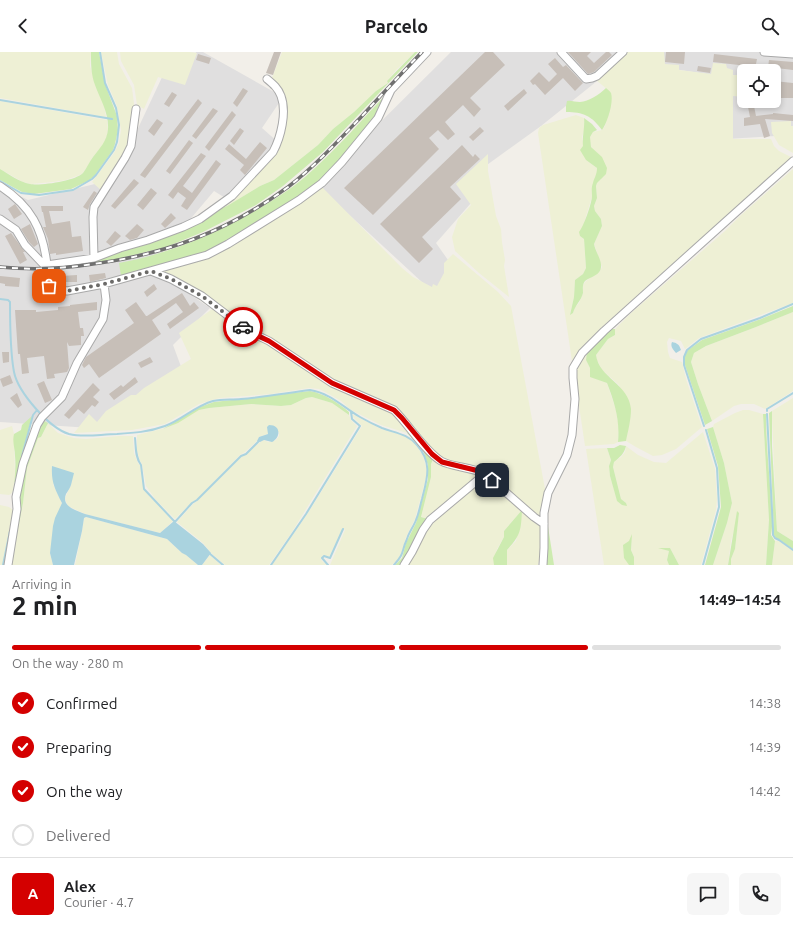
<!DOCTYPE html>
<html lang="en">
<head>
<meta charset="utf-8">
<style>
	:root { --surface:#fff; --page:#f6f6f6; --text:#202124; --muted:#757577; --line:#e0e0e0; --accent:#d40000 }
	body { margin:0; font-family:Ubuntu,sans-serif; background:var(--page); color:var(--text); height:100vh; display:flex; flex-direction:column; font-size:15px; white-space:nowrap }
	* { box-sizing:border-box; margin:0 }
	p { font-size:13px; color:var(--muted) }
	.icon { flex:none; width:22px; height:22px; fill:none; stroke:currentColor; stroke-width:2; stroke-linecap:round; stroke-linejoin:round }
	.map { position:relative; height:513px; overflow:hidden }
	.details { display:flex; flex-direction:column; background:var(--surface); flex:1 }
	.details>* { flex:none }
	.fabs { position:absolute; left:737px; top:12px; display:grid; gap:8px }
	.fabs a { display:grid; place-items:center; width:44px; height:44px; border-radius:6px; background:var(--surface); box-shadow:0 2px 6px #0003; font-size:20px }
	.pin { position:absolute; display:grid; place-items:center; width:34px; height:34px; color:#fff; margin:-17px; border-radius:8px; box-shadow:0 2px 6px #0006 }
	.courier { position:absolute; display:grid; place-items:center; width:40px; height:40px; margin:-20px; border:3px solid #d40000; border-radius:50%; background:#fff; color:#222; box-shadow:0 1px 5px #0007 }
	.headline em { font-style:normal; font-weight:700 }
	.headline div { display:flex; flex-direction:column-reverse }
	.headline { display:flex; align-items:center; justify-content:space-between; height:68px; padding:0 12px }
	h1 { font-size:26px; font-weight:700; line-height:30px }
	.bar { display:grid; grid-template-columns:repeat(4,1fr); gap:6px 4px; align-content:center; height:48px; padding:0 12px }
	.bar i { height:5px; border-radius:3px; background:var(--line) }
	.bar .selected { background:var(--accent) }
	.bar p { grid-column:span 4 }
	.line { display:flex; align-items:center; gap:10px; padding:0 12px; border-top:1px solid var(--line) }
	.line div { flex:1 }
	.round { display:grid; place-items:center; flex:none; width:42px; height:42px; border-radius:6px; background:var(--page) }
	ol { padding:0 12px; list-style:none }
	li { display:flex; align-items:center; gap:12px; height:44px }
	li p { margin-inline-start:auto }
	li .icon { padding:4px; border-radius:50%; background:var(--accent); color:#fff; stroke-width:4 }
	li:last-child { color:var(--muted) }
	li i { width:22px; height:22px; border:2px solid var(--line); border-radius:50% }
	header { display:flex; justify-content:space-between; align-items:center; height:52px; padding:0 12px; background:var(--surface); font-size:18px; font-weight:700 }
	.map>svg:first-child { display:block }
	.residential { fill:#e0dfdf; fill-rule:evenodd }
	.farmland { fill:#eef0d5 }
	.grass { fill:#cdebb0 }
	.water { fill:#aad3df }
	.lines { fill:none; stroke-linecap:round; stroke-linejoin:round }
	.stream { stroke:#aad3df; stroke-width:2 }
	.building { fill:#c7bfb8 }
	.minor-casing { stroke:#a9a9a9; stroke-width:9 }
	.minor { stroke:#fff; stroke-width:7 }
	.rail-casing { stroke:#707070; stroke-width:3.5 }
	.rail { stroke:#fff; stroke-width:2; stroke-dasharray:6; stroke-linecap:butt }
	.done { stroke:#6b6a68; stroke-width:4; stroke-dasharray:0 7.2 }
	.route { stroke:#d40000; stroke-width:5 }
</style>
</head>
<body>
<header><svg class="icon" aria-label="back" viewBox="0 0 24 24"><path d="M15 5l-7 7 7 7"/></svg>Parcelo<svg class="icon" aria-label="search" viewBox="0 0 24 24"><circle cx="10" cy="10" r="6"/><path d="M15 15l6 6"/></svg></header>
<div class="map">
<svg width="793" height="513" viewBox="0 0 793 513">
	<rect width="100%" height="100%" fill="#f2efe9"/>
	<!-- residential -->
	<path class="residential" d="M196 0H203L283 45 262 76 279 91 227 147 214 139 150 215 210 256 173 293 183 320 91 376 0 370V134L28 148 95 132 125 104 164 21 183 27Z
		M451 0H782L793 2V83L726 87 732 26 622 9 541 74 462 131 471 151 436 191 453 215 437 244 317 133ZM744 19H774V49H744Z"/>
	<!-- farmland -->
	<path class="farmland" d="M0 0H91L90 14 104 53 106 65 0 46Z
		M101 0H117L119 12 132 36 135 60 129 94 102 139 92 130 114 101 119 91 121 78 117 54 108 33Z
		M120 0H190L197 1 185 33 158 25 144 57 137 53 134 33 121 9Z
		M282 0H415L396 18 387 29 388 31 376 39 354 60 333 77 318 93 274 128 260 134 227 154 216 158 273 102 284 67 278 34 272 26Z
		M628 0H664L665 12 679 13V18L711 22 713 11 726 12 727 16 733 18V23H741V14L748 15V19H744V45L733 44V87H771L774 94 779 99 793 106 602 275 582 295 572 309 538 81 539 76 543 73 576 63 584 66V79L582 85 586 108 597 116V124L592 135V145L580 184 584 187 586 216 583 222 575 228 574 245 570 262 573 261 575 255 579 251 583 241V233L586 229 600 219 602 215 594 192 602 174 601 167 595 159 594 154 597 146 596 134 597 131 601 127 597 101 591 95 590 90V85L593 80 602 78 605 74 610 55 608 38 596 28Z
		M0 49 107 68 108 77 107 84 104 92 92 106 88 114 82 122 66 128 53 130 30 132 23 130 0 117Z
		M791 69V74H793V101L779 93 772 81 771 70Z
		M488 102V119L496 164 501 177 502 190 505 208 504 214 509 245 479 221 455 199 452 185 458 167 471 153 456 132Z
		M793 117V251L699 286 685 297 681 289 669 286 667 290 668 300 670 306 682 310 686 327 702 375 676 397 662 403 653 404 636 395 626 389 630 367 619 333 602 318 597 308 596 303 608 287 615 283V277L630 262 725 179 741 163Z
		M320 133 402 216 413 225 432 235 433 232 437 234 444 221V211L453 202 498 240 511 254 545 437 542 462 540 464 535 463 500 431 441 407 432 399 396 357 338 331 248 277 159 219Z
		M215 255 287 304 394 360 412 380 407 381 381 373 351 358 341 349 327 341 319 337 309 336 271 342 220 346 212 348 199 352 165 372 132 378 74 381 89 362 97 370 106 359 131 343H136L144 336 191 307 179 281Z
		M793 260V339L765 357 754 352H741L734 354 712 369 698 332 691 310 694 301 706 294 756 275Z
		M587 300 586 308 590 316V324L607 331 616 358 619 375 618 390 614 392 585 394 578 347 576 314 581 306Z
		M312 345 332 351 349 363 351 368 357 374 292 480 269 513H225L211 501 203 491 177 470 193 452 197 449 240 406 263 388 269 390 276 388 279 384V380L268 379V382L259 385 257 389 245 400 240 403 197 447 192 450 175 467 156 448 146 434 142 412 140 409 137 399V383L169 375 199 358 209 356 251 352 281 354 291 353 306 346Z
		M793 346V489L777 479 772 366V359Z
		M743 358H749L763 362 769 468 766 513H731V507L735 497 739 461 731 489 728 513H713L727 471 732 451 724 411 713 375 714 372 735 361Z
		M352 362 381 377 402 383 412 388 423 403 427 419 426 426 415 467 406 485 401 504 392 513H330L345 478 343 476 329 505 323 503 321 507 322 509 327 513H272L308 461 362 374 353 365Z
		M48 371 58 381 74 386 86 387 119 384H133L134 401 138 411 140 413 144 438 173 469 160 481 85 462 74 457 68 454 66 450 65 446 71 433 72 426 53 432 62 451 50 501 53 513H11L23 451 27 416 38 386 41 385Z
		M12 374 14 382 15 424 13 439 11 442 9 443 0 442V378Z
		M703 380 715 417 717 447 716 458 701 513H679L670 496H660L669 499 667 508 669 513H634V505L631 498 632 483 629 513H604L586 397 607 396 611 408 609 414 610 424 617 448 626 451 621 447 613 415 614 410 621 405 625 400 626 394 638 403 654 410 666 411Z
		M433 407 480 422 428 467 421 465 431 425V412Z
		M485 425 541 473V500L538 513H507V498L516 489 522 458 504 479V485L497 497 494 513H408L411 509 428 477 436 468Z
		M0 453 9 455 13 458 3 513H0Z
		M86 465 167 487 182 501 185 502 198 513H75L82 479 84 466Z
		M775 489H779L793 499V513H772Z
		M210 503 221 513H202Z"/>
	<!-- grass -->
	<path class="grass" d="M91 0H99L105 32 117 64 118 78 115 92 113 98 95 123 90 128 71 137 34 142 22 140 0 128V117C9 122 19 130 30 132 41 134 75 129 83 121 87 116 89 110 93 105 100 96 107 89 108 77 109 61 100 47 95 33 91 22 91 12 91 0Z
		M415 0H418L323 100 283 134 256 153 203 180 166 195 113 208 55 215 100 206 227 154 260 134 274 128 318 93 333 77 354 60 376 39 388 31 387 29Z
		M606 36C608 38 610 39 611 41 614 50 607 71 602 78 592 64 583 60 566 60V54L567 49C571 48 575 50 580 50 589 49 599 43 606 36Z
		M388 40 377 65 320 130 297 147 207 202 121 224 119 211C172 201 214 183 260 156 276 146 291 137 305 125 335 99 361 69 388 40Z
		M584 66 592 72 597 78 593 80 590 85 591 95 602 105 607 116 606 122 597 131 596 134 597 146 594 154 595 159 601 167 602 174 594 192C595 199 602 208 601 215 601 223 590 225 585 229 582 233 583 237 583 241 581 249 575 253 573 261L570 263 574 245 575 228 583 222 586 216 584 187 580 184 579 180C583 176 592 151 592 144 592 140 591 136 593 131 594 126 597 123 597 116L586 108 580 98 583 94C582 84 585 76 584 66Z
		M793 254V260L756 275 706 294 694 301 691 310 698 332 712 369 705 373 685 313V303L688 298 702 288 761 267Z
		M612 277H615V283L608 287 596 303C599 326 629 332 631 357 631 368 628 379 626 389L618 390C620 368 615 352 607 331L590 325V316L586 308 587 300 602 285Z
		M310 339C325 342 337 350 349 360V363L332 351 312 345 306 346 291 353 281 354 251 352 209 356 199 358 178 371 163 377 200 355 214 350Z
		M772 359V394L777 479 793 489V497L775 485 774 483 769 361Z
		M763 362H766C766 386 768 409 770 433 771 449 774 467 771 483L775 489 772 513H766L769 468Z
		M32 364 14 433C15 423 16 413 15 404 15 396 12 390 14 382L21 378 22 373Z
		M44 369 48 371 41 385 38 386 27 416 23 451 11 513 23 421 42 370Z
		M713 375 724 411 732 451 727 471 713 513H705L721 455 718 414 707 377Z
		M412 380 433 407 431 412V425L421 465 428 467 401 513H395L402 506 406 491 416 471 428 427V413L423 398 407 381Z
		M620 393 626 394C624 402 620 405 614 410L613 415 621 447 626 451 627 454 622 453 617 449 610 424 609 414 611 408 607 396H614Z
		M522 458C521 478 521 483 507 498V513H494L493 506 504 485V479Z
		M737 459 739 461 735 497 731 507V513H728Z
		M547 468 554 513H547Z
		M632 482 631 498 634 505V513H629L624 506 623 493 629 489Z
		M658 496H670L679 513H669L667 508 669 499Z"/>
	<!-- water -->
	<path class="water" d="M672 290C677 291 679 292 681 298L676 301C673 297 670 295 672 290Z
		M269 373C281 373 281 385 272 390L264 388 260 390 257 389 259 385 268 382 267 375Z
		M52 414 74 421C73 425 72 429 71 433 70 436 68 439 66 442 61 455 76 458 85 462L160 481 174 469 203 492 211 501 202 513H198L186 503 182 501 167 487 86 465 84 466 82 479 74 513H53L50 501 53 474 55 466 62 451C55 437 51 430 52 414Z"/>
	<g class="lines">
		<!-- stream -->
		<path class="stream" d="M0 48 112 67
			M0 129 21 141 39 143 73 138 92 127 96 123 114 98 117 90 119 73 116 56 105 31 100 0
			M0 247 8 248 10 250C10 272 10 299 14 320 18 340 49 376 69 382 85 386 101 382 117 382 133 381 149 380 165 374 182 368 195 354 213 349 222 347 232 348 241 347 264 345 287 341 310 338 330 341 343 355 360 365 367 369 375 373 382 376 395 381 408 382 417 393 433 411 427 427 422 447 420 454 419 461 416 468 414 474 409 480 407 487 401 500 405 501 394 513
			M767 359V357L793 341
			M767 362 773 477V483L775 486 779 488 793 498
			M704 374 684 313V305L687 298 701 287 760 266 793 252
			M135 386C136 395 135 405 141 413L144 437 175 470
			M22 404 33 363 37 358
			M15 435 17 426
			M174 471 192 451 197 448 241 404 246 402 259 389
			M209 501 223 513
			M3 513 10 479
			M271 513 306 462 360 374 352 367 351 360
			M328 513 322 506 324 504 330 506 343 477
			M703 513 719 455 717 416 706 378"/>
	</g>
	<!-- building -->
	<path class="building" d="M274 0H281L273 23 266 21Z
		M485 0H493L505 13 470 46 481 57 474 65 463 53 445 70 455 82 448 88 438 78 429 86 439 97 373 163 344 136Z
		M568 0H591L587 4 594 11 606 0H609L612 3 594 20 588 22Z
		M666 0H685L684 12 665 10Z
		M198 2 211 6 209 12 196 8Z
		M714 2 757 7 756 12 766 13V19H756V15L713 10Z
		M555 6 563 15 566 13 583 31 575 39 563 26 545 43 535 32 533 33 530 29 539 20 549 30 557 22 548 12Z
		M769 8 793 10V18L768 15Z
		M698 14 711 16 710 21 697 19Z
		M774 29 793 31V46H780V37H774Z
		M243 36 248 39 237 55 233 51Z
		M524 37 527 41 508 59 504 54Z
		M172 40 177 43 169 55 164 52Z
		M198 47 202 51 145 126 140 123Z
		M753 49 756 64 773 62V61L793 63V69L765 67 770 84 764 86 760 72 744 74V66L750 65 747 50Z
		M213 56 218 59 196 87 192 84Z
		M232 59 236 63 209 99 205 95Z
		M157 67 163 71 154 84 148 79Z
		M480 75 484 79 473 89 469 85Z
		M240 76 244 79 234 93 230 89Z
		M189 88 193 91 170 122 166 119Z
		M260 90 267 96 245 123 240 118 244 113 225 97 229 92 246 107Z
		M462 93 473 105 475 102 480 107 450 135 461 147 422 185 433 197 419 211 380 172Z
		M201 101 206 104 183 134 192 141 216 108 221 112 187 158 181 154 186 146 178 140 173 147 168 143Z
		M134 127 139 131 115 157 111 154Z
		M151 136 157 141 143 158 137 153Z
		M94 139 97 141 90 152 88 158 83 155Z
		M15 152 22 162 14 167 8 157Z
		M41 154H63V159H49L52 172 70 169 72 185 81 184 83 199 56 203V201L50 202 48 187 43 175H46L43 160H42Z
		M171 161 176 166 165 176 161 172Z
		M30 172 38 192 34 195 29 190 21 177Z
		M137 172 144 178 137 186 130 188 125 184Z
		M115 179 121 184 111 194 106 190Z
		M11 181 25 200H23L27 208 20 212 5 184Z
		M52 221H61V224L77 223V230H53Z
		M105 221 106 226 90 230 89 223Z
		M0 224 20 226 19 235 5 234V232L0 231Z
		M154 232 157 237 147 245 144 240Z
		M182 241 190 254 194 250 199 256 170 277 167 272 183 260 176 251 165 259 152 268 161 282 99 326 89 312 84 316 82 313 86 305 134 271 125 258 136 250 146 264H147Z
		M97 250V258L78 260 80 276H83L84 284H81V293L69 294 67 290 69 316 67 320 54 322 55 326 47 327 44 304 27 306 29 321 22 322 20 302H18L15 258H36V260L58 258V255L70 254V253Z
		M2 300H9V310L3 311Z
		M150 305 153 310 141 316 138 311Z
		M10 323 13 331 3 335 0 327Z
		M135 325 138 330 114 348 109 342 121 333 123 335Z
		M44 329 52 348 45 351 37 332Z
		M93 331 100 338 93 345 99 350 95 355 92 353 84 362 78 357 69 367 64 363Z
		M17 341 22 353 18 356 10 346Z"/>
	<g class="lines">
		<defs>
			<path id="minor" d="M561 0 586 27 592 26 597 24 623 0
				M764 0 793 2
				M267 27C273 32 278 36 281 44 287 60 281 85 273 100L232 144 200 167 183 175 148 188 120 196 94 206 47 213 45 217 46 230 49 234 55 237 67 239 104 232 207 203 228 192 299 148 322 131 342 110 378 66 391 38 427 0
				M0 134C31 154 43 177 47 213
				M0 167 16 178 25 193 46 215
				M94 206 93 165 94 155 125 106 131 94 136 57
				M151 219 171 227 202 244 248 279 269 289 332 331 394 358C409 373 424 398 441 409 451 415 472 415 485 422L534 465 544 472
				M8 513 17 457 16 445 23 412 37 373 42 365 62 345 77 311 103 267 106 248 104 232
				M404 513 412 500 423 478 430 468 485 422
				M543 513 544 496V461L548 441 567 403 572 383 575 347 573 326V316L582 301 604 279 793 109"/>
		</defs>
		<!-- minor casing -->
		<use href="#minor" class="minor-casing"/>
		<!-- minor -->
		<use href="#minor" class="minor"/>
		<defs>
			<path id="rail" d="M0 215C31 218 62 217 93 212 167 202 228 179 288 135 315 114 339 88 362 64 382 42 402 21 422 0"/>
		</defs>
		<!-- rail casing -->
		<use href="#rail" class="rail-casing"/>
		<!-- rail -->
		<use href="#rail" class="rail"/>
	</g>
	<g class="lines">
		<!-- done -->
		<path class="done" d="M49 234 55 237 67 239 104 232 151 219 171 227 202 244 243 275"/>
		<!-- route -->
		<path class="route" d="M243 275 248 279 269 289 332 331 394 358 402 366 432 402 442 410 479 419 492 428"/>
	</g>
</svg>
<div class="fabs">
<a><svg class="icon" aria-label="locate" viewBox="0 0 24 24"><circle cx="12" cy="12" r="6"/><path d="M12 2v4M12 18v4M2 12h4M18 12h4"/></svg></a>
</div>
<div class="pin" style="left:49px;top:234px;background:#ea580c"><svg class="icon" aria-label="bag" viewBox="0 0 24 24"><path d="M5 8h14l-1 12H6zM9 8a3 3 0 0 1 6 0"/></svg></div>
<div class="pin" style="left:492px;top:428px;background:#1f2937"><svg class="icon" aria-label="home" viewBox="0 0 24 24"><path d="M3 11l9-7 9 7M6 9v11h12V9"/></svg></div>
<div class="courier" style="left:243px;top:275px"><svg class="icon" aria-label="car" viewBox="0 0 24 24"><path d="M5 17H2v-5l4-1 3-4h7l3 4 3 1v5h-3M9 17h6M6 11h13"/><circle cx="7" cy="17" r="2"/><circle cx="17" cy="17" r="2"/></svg></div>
</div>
<section class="details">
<div class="headline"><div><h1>2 min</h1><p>Arriving in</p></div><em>14:49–14:54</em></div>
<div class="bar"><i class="selected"></i><i class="selected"></i><i class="selected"></i><i></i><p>On the way · 280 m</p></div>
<ol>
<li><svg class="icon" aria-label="check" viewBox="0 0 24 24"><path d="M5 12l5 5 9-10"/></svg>Confirmed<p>14:38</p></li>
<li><svg class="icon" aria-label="check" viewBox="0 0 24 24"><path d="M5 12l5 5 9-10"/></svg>Preparing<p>14:39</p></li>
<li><svg class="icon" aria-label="check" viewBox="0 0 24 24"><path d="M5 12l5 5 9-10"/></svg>On the way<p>14:42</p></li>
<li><i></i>Delivered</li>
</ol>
<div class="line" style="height:72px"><b class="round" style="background:var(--accent);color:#fff">A</b><div><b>Alex</b><p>Courier · 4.7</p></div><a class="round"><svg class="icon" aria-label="chat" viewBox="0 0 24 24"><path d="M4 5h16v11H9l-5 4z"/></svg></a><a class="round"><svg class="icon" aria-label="phone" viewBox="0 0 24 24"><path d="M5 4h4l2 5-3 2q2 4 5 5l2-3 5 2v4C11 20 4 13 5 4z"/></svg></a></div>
</section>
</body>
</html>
